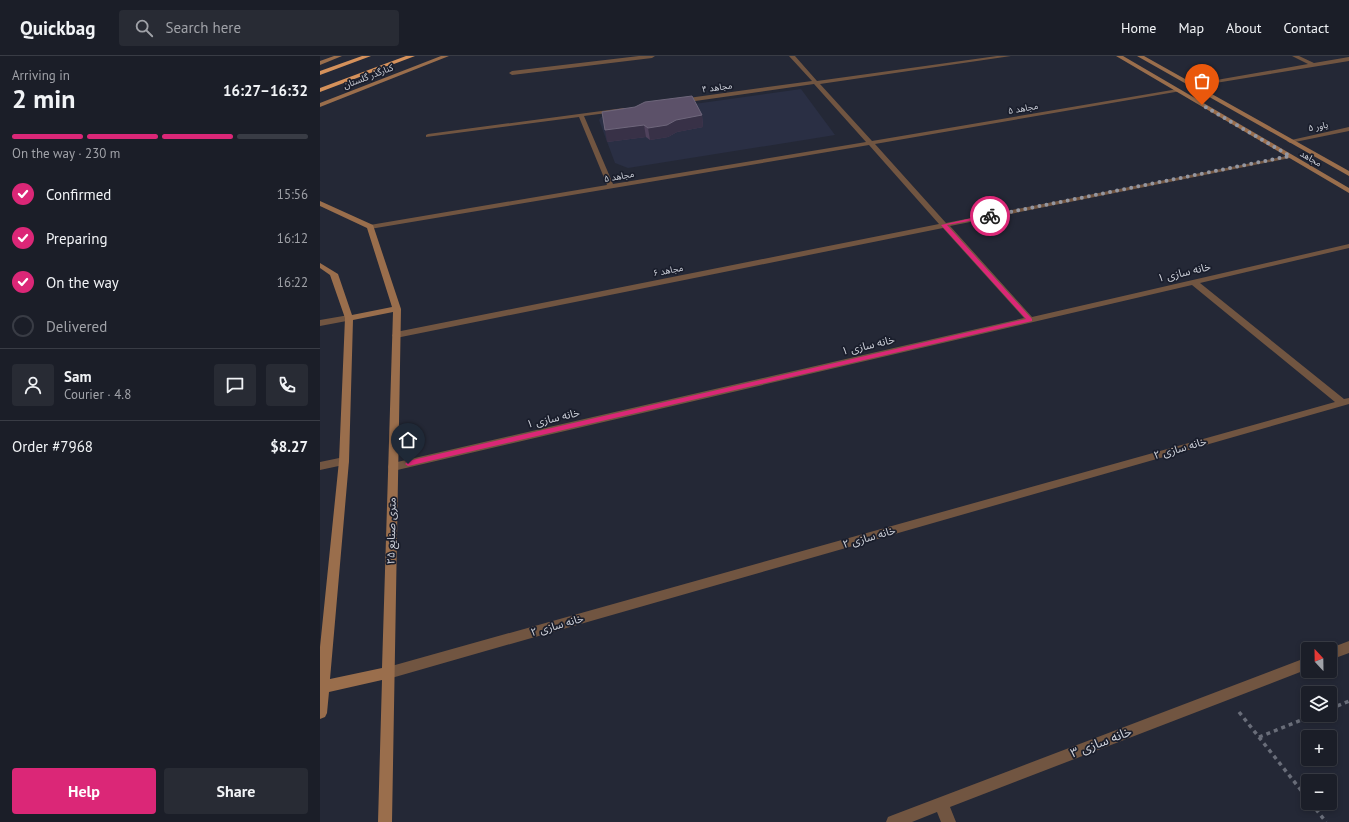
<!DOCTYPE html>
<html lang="en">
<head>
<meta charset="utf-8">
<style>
	:root { --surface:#1b1e28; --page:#282b34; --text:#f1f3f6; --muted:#a0a2a8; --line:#393c45; --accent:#db2777 }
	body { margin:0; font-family:"PT Sans","Noto Sans Arabic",sans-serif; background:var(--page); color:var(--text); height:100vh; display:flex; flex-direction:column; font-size:15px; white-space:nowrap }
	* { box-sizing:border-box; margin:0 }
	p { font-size:13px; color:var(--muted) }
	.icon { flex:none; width:22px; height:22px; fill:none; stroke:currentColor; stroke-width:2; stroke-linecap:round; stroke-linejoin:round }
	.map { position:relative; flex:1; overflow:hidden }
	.drawer { display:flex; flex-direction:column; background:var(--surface); width:320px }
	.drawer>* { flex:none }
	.needle { width:26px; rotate:338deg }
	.buttons { position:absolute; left:981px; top:586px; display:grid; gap:8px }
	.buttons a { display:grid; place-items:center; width:36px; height:36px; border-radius:4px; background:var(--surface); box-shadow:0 2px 6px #0003,0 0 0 1px var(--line); font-size:20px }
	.pin { position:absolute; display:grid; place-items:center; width:34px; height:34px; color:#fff; margin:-41px -17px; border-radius:50% 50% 50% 0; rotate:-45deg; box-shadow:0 0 4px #0007 }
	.pin .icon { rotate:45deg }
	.courier { position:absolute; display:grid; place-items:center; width:40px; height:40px; margin:-20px; border:3px solid #db2777; border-radius:50%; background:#fff; color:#222; box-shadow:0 1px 5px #0007 }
	.headline em { font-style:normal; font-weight:800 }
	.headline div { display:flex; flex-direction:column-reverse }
	.headline { display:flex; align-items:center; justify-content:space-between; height:68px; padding:0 12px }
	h1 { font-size:26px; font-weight:800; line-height:30px }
	.bar { display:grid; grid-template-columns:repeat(4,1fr); gap:6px 4px; align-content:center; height:48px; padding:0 12px }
	.bar i { height:5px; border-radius:3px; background:var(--line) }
	.bar .current { background:var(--accent) }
	.bar p { grid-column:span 4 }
	.line { display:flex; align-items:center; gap:10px; padding:0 12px; border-top:1px solid var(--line) }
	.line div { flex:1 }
	.round { display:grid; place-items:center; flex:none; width:42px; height:42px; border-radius:4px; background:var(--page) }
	ol { padding:0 12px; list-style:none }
	li { display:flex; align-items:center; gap:12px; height:44px }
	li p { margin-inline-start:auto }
	li .icon { padding:4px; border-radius:50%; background:var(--accent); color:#fff; stroke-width:4 }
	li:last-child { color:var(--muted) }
	li i { width:22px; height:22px; border:2px solid var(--line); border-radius:50% }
	.button { display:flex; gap:8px; margin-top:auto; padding:8px 12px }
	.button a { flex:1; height:46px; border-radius:4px; background:var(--accent); color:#fff; font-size:16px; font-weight:800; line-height:46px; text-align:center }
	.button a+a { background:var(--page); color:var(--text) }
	header { display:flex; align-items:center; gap:24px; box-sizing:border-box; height:56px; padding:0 20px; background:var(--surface); border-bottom:1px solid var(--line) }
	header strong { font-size:19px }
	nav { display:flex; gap:22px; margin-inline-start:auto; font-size:14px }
	.search { width:280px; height:36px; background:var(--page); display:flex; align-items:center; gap:10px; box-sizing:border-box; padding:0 14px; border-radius:4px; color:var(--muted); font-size:15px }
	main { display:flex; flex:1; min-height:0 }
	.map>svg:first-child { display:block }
	.built { fill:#2a2f44 }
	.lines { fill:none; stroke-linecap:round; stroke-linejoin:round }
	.path { stroke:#696d79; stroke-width:3.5; stroke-dasharray:4 4; stroke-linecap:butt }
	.street { fill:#715541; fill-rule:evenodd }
	.secondary { fill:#9a6e4c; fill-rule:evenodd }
	.highway { fill:#d5915b; fill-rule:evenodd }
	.wall { fill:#4f425c }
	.shaded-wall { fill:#383147 }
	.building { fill:#5c5169; stroke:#6e667b }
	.route { fill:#db2777 }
	.done { stroke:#9396a1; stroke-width:4; stroke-dasharray:0 7.2 }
	.labels { text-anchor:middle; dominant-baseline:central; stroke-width:3.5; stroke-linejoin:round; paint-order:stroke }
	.far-street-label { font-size:9px; fill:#cfd2db; stroke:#1a1e2c }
	.street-label { font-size:11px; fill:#cfd2db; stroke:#1a1e2c }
	.near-street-label { font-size:13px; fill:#cfd2db; stroke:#1a1e2c }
</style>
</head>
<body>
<header>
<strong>Quickbag</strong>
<div class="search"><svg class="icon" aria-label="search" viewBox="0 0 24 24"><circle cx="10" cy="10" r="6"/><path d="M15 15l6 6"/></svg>Search here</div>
<nav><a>Home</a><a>Map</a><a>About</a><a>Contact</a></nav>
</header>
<main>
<section class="drawer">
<div class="headline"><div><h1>2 min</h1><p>Arriving in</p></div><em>16:27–16:32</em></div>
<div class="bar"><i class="current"></i><i class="current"></i><i class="current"></i><i></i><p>On the way · 230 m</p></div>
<ol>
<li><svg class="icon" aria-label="check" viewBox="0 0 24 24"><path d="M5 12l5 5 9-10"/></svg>Confirmed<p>15:56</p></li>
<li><svg class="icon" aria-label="check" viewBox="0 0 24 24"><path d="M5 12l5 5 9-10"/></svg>Preparing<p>16:12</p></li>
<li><svg class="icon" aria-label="check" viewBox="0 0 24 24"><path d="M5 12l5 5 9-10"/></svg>On the way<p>16:22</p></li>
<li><i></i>Delivered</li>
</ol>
<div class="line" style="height:72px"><a class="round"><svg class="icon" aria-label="person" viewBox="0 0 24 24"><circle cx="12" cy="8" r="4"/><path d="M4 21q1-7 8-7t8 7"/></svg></a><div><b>Sam</b><p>Courier · 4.8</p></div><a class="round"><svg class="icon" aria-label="chat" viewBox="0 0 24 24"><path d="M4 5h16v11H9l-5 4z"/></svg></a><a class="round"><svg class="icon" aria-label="phone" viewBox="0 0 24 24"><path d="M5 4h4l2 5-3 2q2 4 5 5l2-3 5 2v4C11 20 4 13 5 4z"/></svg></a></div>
<div class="line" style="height:52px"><div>Order #7968</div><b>$8.27</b></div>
<div class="button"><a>Help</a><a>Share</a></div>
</section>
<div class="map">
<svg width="1029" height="766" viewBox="0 0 1029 766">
	<rect width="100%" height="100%" fill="#242836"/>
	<!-- built -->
	<path class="built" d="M481 33 515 79 308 112 295 107 279 64 281 61Z"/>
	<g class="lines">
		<!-- path -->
		<path class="path" d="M1010 653 1029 645
			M919 656 988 743
			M939 681 994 659
			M991 747 1006 766"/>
		<!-- street -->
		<path class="street" d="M319 0H335L332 2 192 19 189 17 192 15Z
			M469 0H475L497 25 677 0H691L500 28 552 85 858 33 861 35 555 88 626 167 972 99 973 100 970 102 630 170 712 261 1029 188V192L880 227 1024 343 1029 342V348L68 623 63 621 62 617 63 613 68 611 1015 346 872 229 73 415 69 414 68 411 69 408 73 407 704 262 623 172 76 282 73 281 72 279 76 276 619 168 549 89 50 173 46 171 50 169 287 129 259 61 106 81V79L108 78 304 52 305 53 302 55 264 60 293 128 546 86 494 28 361 47 358 45 361 43 492 25Z
			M972 0H979L994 7 1029 1V5L871 31 868 29 988 8Z
			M1029 71V75L970 87 967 85Z
			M29 259 33 262 32 264 0 270V264Z
			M24 401 28 402 29 405 28 408 0 414V406Z
			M1029 585V597L1010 604V593H1008Z
			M988 601V613L630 751 636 766H621L617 756 592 766H566L568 761 573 759Z"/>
		<!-- secondary -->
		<path class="secondary" d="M14 0H22L0 9V5Z
			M121 0H129L0 51V47Z
			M796 0H803L1029 132V137Z
			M817 0H824L1029 115V120Z
			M0 145 53 169 81 253 72 766H58L62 624 9 636 7 657 5 661 0 663V591L19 405 25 262 10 219 0 212V207L18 218 32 259 72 251 47 172 0 150ZM73 256 62 612 10 623 29 405 33 264Z"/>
		<!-- highway -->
		<path class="highway" d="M42 0H51L0 19V15Z
			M86 0H95L0 36V32Z"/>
	</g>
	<!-- wall -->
	<path class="wall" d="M315 51 382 59 383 71 357 76 348 81 330 84 326 81 287 86Z"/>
	<!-- shaded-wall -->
	<path class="shaded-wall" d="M382 59 383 71 357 76 348 81 330 84 328 72 356 64Z
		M324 69 326 81 287 86 285 74Z"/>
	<!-- building -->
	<path class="building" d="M372 40 382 59 356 64 347 69 328 72 324 69 285 74 282 56 315 51 325 46Z"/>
	<!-- route -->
	<path class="route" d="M670 158 671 161 627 169 712 263V265L88 410 85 408 88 405 706 263 621 169Z"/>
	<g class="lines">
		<!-- done -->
		<path class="done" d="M670 160 970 100 882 49"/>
	</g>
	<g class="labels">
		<!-- far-street labels -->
		<g class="far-street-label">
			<text transform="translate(48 20) rotate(-21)">کنارگذر گلستان</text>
			<text transform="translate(397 31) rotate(-8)">مجاهد ۴</text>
			<text transform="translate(703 52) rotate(-10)">مجاهد ۵</text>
			<text transform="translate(998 70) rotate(-11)">یاور ۵</text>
			<text transform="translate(991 102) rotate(30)">مجاهد</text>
			<text transform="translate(299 120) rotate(-10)">۵ مجاهد</text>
			<text transform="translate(348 214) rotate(-11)">۶ مجاهد</text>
		</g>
		<!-- street labels -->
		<g class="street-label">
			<text transform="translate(864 216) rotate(-13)">خانه سازی ۱</text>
			<text transform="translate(548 289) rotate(-13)">خانه سازی ۱</text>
			<text transform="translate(233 362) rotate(-13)">خانه سازی ۱</text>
			<text transform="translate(860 392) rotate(-16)">خانه سازی ۲</text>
			<text transform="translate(71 475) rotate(-89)">۲۵ متری صنایع</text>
			<text transform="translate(549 481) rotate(-16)">خانه سازی ۲</text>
			<text transform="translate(237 569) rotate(-16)">خانه سازی ۲</text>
		</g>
		<!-- near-street labels -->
		<g class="near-street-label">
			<text transform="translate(781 686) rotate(-21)">خانه سازی ۳</text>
		</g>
	</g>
</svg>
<div class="buttons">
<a><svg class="needle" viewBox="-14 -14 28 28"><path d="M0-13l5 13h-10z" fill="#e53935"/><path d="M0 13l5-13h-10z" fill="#a0a2a8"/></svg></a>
<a><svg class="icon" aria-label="layers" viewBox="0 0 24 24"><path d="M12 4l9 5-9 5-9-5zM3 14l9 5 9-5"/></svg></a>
<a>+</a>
<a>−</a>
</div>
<div class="pin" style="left:882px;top:49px;background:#ea580c"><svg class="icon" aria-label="bag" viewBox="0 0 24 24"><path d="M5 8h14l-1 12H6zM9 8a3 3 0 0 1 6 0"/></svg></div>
<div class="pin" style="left:88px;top:408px;background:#1f2937"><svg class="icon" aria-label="home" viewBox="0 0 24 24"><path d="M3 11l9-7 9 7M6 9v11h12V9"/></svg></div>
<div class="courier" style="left:670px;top:160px"><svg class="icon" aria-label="bike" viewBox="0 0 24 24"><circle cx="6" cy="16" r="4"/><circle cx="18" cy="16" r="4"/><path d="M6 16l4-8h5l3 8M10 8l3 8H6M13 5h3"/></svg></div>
</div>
</main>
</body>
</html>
